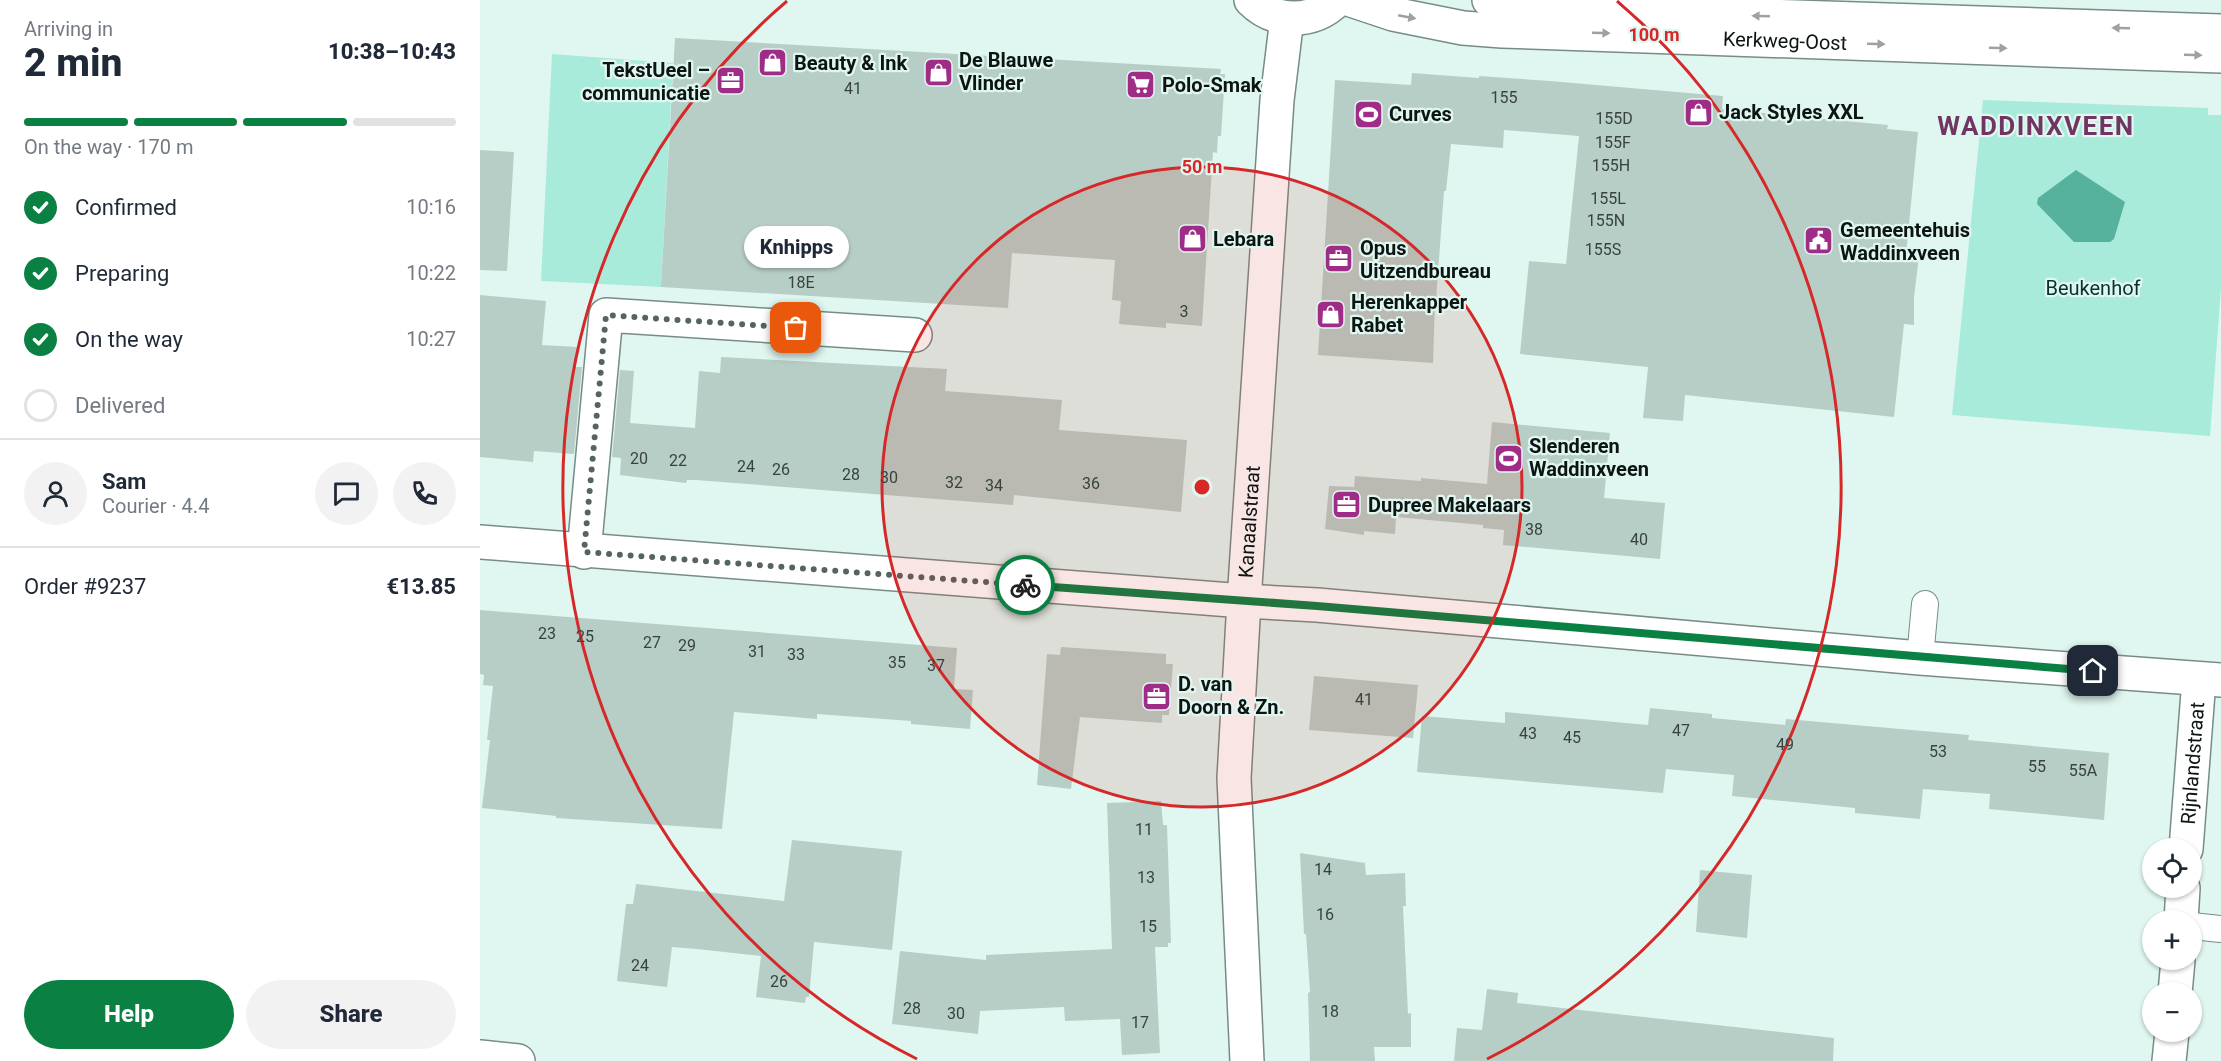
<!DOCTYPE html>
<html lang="en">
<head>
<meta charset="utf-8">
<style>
	:root { --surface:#fff; --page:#f2f2f3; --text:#1f2937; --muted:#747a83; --line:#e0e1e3; --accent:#0b8043 }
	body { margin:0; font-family:Roboto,sans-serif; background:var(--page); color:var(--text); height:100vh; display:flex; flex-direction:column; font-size:22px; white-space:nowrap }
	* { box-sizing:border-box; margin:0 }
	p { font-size:20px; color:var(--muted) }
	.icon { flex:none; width:33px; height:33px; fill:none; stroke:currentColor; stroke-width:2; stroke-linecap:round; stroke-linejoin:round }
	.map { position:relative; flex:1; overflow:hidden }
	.panel { display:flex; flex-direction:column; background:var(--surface); width:480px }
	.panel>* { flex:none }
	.controls { position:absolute; left:1662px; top:838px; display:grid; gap:12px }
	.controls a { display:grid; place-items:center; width:60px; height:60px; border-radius:50%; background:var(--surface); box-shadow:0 2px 4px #0004; font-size:30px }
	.pin { position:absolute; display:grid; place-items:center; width:51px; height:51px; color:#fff; margin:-26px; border-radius:12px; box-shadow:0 3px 9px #0006 }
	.courier { position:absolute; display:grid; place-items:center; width:60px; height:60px; margin:-30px; border:4px solid #0b8043; border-radius:50%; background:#fff; color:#222; box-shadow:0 2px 8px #0007 }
	.bubble { position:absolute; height:42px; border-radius:21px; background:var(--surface); box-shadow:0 2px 4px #0004; font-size:20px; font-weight:800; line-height:42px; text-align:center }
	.overview em { font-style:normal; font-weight:800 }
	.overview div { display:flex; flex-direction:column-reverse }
	.overview { display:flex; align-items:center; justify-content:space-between; height:102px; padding:0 24px }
	h1 { font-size:39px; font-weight:800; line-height:45px }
	.bar { display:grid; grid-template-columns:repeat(4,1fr); gap:9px 6px; align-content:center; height:72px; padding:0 24px }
	.bar i { height:8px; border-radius:4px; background:var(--line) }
	.bar .active { background:var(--accent) }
	.bar p { grid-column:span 4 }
	.line { display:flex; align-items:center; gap:15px; padding:0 24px; border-top:2px solid var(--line) }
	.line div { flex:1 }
	.round { display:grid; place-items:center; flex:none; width:63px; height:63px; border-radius:32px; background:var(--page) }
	ol { padding:0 24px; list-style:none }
	li { display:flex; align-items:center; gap:18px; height:66px }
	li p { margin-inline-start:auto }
	li .icon { padding:6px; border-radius:50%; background:var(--accent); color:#fff; stroke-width:4 }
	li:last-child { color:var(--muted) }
	li i { width:33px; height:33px; border:3px solid var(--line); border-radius:50% }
	.cta { display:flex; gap:12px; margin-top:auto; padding:12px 24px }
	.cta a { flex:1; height:69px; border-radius:36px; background:var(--accent); color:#fff; font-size:24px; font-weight:800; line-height:69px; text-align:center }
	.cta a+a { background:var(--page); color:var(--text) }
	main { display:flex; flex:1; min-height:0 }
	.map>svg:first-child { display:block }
	.green { fill:#a9ebda }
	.water { fill:#56b29d }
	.building { fill:#b7cec7 }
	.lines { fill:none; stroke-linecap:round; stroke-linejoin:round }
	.service-casing { stroke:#778c86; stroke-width:28 }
	.minor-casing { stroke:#778c86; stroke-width:36 }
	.tertiary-casing { stroke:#778c86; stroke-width:36 }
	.secondary-casing { stroke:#778c86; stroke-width:36 }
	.service { stroke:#fff; stroke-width:26 }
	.minor { stroke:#fff; stroke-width:33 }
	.tertiary { stroke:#fff; stroke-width:33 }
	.secondary { stroke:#fff; stroke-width:33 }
	.oneway { fill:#9ea1a1 }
	.done { stroke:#566460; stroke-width:6; stroke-dasharray:0 10.8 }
	.route { stroke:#0b8043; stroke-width:8 }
	.ring { fill:none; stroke:#d62828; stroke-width:3 }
	.labels { text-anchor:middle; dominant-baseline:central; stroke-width:4.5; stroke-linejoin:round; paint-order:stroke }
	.number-label { font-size:16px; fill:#384340 }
	.street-label { font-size:20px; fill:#0d1513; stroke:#dff7f0 }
	.poi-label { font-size:20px; font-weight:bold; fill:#0d1513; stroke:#dff7f0; text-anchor:start }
	.park-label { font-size:20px; fill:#06332a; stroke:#dff7f0 }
	.district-label { font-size:26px; font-weight:bold; letter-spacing:1.5px; fill:#703661; stroke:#dff7f0 }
	.centre { fill:#d62828; stroke:#dff7f0; stroke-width:3 }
	.ring-label { font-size:18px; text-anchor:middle; font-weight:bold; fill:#d62828; stroke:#dff7f0; stroke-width:4.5; stroke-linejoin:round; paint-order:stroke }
</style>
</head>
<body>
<main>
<section class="panel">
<div class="overview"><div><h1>2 min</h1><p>Arriving in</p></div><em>10:38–10:43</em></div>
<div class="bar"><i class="active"></i><i class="active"></i><i class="active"></i><i></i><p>On the way · 170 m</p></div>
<ol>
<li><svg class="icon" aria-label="check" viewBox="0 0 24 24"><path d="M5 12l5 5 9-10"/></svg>Confirmed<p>10:16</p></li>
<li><svg class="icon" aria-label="check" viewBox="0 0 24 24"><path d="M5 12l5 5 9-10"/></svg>Preparing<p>10:22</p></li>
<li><svg class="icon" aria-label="check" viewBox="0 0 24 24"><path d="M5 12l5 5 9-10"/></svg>On the way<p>10:27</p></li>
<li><i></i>Delivered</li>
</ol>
<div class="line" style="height:108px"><a class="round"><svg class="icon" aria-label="person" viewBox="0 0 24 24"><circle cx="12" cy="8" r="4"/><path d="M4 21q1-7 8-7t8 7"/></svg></a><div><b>Sam</b><p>Courier · 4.4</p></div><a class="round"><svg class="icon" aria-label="chat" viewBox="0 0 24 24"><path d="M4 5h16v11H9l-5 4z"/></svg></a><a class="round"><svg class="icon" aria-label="phone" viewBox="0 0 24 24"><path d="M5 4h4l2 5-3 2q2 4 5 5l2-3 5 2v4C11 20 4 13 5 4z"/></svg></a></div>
<div class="line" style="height:78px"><div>Order #9237</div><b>€13.85</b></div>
<div class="cta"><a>Help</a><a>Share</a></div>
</section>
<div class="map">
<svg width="1741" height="1061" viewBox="0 0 1741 1061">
	<rect width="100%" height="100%" fill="#dff7f0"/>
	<!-- green -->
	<path class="green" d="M72 54 193 63 181 287 61 281Z
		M1503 100 1728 108V115H1741V288L1730 436 1472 415Z"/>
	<!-- water -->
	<path class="water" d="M1596 170 1645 202 1634 239 1630 242H1594L1557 204 1558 198Z"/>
	<!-- building -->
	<path class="building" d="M195 38 741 69 740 74H745L741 136H738L737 153 733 152 722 326 686 323V328L639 324 641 301 632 300 635 260 532 253 528 308 181 287Z
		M932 73 999 78V76L1070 81 1243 96 1242 109 1408 125 1407 129 1438 132 1426 255 1439 256 1434 297V325L1424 324 1414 417 1205 395 1203 421 1163 418 1168 367 1040 354 1049 261 1086 264 1099 136 1024 130 1023 148 971 144 966 191H964L956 300H955L953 363 838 355 855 80 931 85Z
		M0 150 34 152 27 271 0 270Z
		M0 295 66 301 62 345 97 347 96 367H102L94 454 54 451 53 462 0 457Z
		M241 357 467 369 465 391 582 400 579 430 707 440 701 512 534 495 533 505 216 480H207L206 483 140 475 141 458 132 457 140 370 154 371 150 423 215 428 219 371 240 373Z
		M1012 422 1130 433 1124 498 1185 503 1180 559 1023 545 1024 530 1003 528V525L916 517 915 534 884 531V535L845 529 849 486 874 487 875 476 941 481V478L1007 484Z
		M0 610 477 648 474 689 493 690 490 729 431 724V721L337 714V719L254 712 242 829 76 818V816L2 808 10 740H7L13 686 3 685 4 675 0 674Z
		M581 647 686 654V664H693L689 715H682V723L600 717 591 789 557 785 567 654 580 655Z
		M834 676 938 685 933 738 829 730Z
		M1170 708 1232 714V718L1305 725 1306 719 1489 735 1488 740 1629 753 1624 820 1509 809 1510 794 1443 789 1440 819 1375 813V808L1252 796 1254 775 1186 769 1183 793 937 772 942 716 1025 723V712L1168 725Z
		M681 801 683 825H687L691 943H688V947H675L680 1053 642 1055 640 1019 585 1021 584 1007 500 1011 498 1034 412 1024 420 951 506 960V955L632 949 627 803Z
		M312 840 422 851 412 950 334 942 329 997H326L325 1003 276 997 281 956 217 949 192 947 187 987 137 981 146 904H153L156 884 304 901Z
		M820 853 885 863 886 875 925 873 926 906H923L928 1014 931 1013V1047H894L895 1061H830L828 993 830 992 826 934H824Z
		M1220 870 1272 875 1267 938 1216 932Z
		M1007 989 1038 993 1037 1003 1354 1038 1353 1061H974L977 1028 1002 1030Z"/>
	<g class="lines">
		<defs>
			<path id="service" d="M1440 658 1445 604
				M1712 926 1741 929"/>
			<g id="minor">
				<path d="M104 552 126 315 435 335"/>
				<path d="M764 601 837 605 1440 658 1741 680"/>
				<path id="s1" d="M1706 849 1719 679"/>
				<path d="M1701 921 1703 888"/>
				<path d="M1695 993 1698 960"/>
				<path d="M0 1057 38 1061"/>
				<path d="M1689 1061 1692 1032"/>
			</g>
			<path id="tertiary" d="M0 542 764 601"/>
			<g id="secondary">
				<path d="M771 0C795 24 833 24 857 0"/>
				<path id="s2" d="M871 0 913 14 983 28 1022 31 1741 56"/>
				<path d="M1009 0 1194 13 1741 31"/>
				<path id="s3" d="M767 1061 754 778 764 601 797 100 807 18"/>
			</g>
		</defs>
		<!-- service casing -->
		<use href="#service" class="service-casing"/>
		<!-- minor casing -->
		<use href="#minor" class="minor-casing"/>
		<!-- tertiary casing -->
		<use href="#tertiary" class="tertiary-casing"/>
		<!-- secondary casing -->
		<use href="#secondary" class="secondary-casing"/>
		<!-- service -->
		<use href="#service" class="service"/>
		<!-- minor -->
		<use href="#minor" class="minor"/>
		<!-- tertiary -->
		<use href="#tertiary" class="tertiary"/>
		<!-- secondary -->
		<use href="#secondary" class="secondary"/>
	</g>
	<!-- one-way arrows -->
	<defs><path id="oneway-solid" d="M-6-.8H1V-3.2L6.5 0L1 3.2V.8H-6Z" transform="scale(1.5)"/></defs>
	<g class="oneway">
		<use href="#oneway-solid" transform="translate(1281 16) rotate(-178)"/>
		<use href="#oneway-solid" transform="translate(927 17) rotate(11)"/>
		<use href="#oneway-solid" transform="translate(1641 28) rotate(-178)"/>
		<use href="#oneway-solid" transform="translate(1121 33) rotate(2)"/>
		<use href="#oneway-solid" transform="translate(1396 44) rotate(2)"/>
		<use href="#oneway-solid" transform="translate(1518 48) rotate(2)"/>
		<use href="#oneway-solid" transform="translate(1713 55) rotate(2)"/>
	</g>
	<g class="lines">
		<!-- done -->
		<path class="done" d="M316 328 126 315 104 552 545 585"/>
		<!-- route -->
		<path class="route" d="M545 585 837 606 1613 671"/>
	</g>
	<!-- distance rings -->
	<circle cx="722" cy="487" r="320" fill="#d62828" fill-opacity=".12"/>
	<g class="ring">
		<circle cx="722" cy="487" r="320"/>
		<path d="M437 1059A639 639 0 0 1 307 1M1137 1A639 639 0 0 1 1007 1059"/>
	</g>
	<!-- icons -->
	<defs>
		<symbol id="shop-square" viewBox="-11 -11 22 22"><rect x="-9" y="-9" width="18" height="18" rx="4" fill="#9f2c87" stroke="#dff7f0"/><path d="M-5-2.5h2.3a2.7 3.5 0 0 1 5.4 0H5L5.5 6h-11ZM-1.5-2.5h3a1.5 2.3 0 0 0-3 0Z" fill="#fff"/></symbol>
		<symbol id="office-square" viewBox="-11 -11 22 22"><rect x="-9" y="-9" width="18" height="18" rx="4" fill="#9f2c87" stroke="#dff7f0"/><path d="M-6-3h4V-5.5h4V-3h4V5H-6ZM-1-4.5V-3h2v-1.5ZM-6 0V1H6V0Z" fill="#fff"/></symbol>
		<symbol id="supermarket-square" viewBox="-11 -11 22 22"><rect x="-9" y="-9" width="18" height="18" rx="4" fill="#9f2c87" stroke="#dff7f0"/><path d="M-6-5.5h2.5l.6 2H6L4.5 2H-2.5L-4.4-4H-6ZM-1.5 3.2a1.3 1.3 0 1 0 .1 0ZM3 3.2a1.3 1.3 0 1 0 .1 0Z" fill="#fff"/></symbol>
		<symbol id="stadium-square" viewBox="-11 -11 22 22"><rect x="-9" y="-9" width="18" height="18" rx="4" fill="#9f2c87" stroke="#dff7f0"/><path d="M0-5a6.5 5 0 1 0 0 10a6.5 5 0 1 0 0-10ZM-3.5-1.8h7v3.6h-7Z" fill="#fff"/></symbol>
		<symbol id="civic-square" viewBox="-11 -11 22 22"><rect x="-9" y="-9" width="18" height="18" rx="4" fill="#9f2c87" stroke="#dff7f0"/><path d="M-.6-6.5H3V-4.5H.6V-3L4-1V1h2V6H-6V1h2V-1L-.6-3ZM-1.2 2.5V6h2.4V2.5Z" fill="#fff"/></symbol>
	</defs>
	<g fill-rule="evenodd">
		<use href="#shop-square" x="276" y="46" width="33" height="33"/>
		<use href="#shop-square" x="442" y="56" width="33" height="33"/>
		<use href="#office-square" x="234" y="64" width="33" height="33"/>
		<use href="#supermarket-square" x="644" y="68" width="33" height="33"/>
		<use href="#shop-square" x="1202" y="96" width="33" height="33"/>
		<use href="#stadium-square" x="872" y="98" width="33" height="33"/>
		<use href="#shop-square" x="696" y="222" width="33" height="33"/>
		<use href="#civic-square" x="1322" y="224" width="33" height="33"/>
		<use href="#office-square" x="842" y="242" width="33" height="33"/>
		<use href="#shop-square" x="834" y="298" width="33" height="33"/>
		<use href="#stadium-square" x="1012" y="442" width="33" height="33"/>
		<use href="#office-square" x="850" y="488" width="33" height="33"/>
		<use href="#office-square" x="660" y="680" width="33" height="33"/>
	</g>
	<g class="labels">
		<!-- number labels -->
		<g class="number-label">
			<text x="373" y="88">41</text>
			<text x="1024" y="97">155</text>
			<text x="1134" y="118">155D</text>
			<text x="1133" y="142">155F</text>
			<text x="1131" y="165">155H</text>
			<text x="1128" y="198">155L</text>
			<text x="1126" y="220">155N</text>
			<text x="1123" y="249">155S</text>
			<text x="321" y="282">18E</text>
			<text x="704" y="311">3</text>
			<text x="159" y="458">20</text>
			<text x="198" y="460">22</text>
			<text x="266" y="466">24</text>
			<text x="301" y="469">26</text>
			<text x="371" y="474">28</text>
			<text x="409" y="477">30</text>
			<text x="474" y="482">32</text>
			<text x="611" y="483">36</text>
			<text x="514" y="485">34</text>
			<text x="1054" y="529">38</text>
			<text x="1159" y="539">40</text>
			<text x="67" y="633">23</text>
			<text x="105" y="636">25</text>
			<text x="172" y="642">27</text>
			<text x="207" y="645">29</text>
			<text x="277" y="651">31</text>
			<text x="316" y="654">33</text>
			<text x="417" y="662">35</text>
			<text x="456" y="665">37</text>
			<text x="884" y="699">41</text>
			<text x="1201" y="730">47</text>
			<text x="1048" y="733">43</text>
			<text x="1092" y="737">45</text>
			<text x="1305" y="744">49</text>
			<text x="1458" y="751">53</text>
			<text x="1557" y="766">55</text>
			<text x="1603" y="770">55A</text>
			<text x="664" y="829">11</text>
			<text x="843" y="869">14</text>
			<text x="666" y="877">13</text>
			<text x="845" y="914">16</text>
			<text x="668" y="926">15</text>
			<text x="160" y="965">24</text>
			<text x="299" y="981">26</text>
			<text x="432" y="1008">28</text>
			<text x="850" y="1011">18</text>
			<text x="476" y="1013">30</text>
			<text x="660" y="1022">17</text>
		</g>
		<!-- street labels -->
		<g class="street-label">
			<text stroke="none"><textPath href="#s2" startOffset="438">Kerkweg-Oost</textPath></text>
			<text stroke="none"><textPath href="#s3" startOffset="540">Kanaalstraat</textPath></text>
			<text stroke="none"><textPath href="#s1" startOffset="86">Rijnlandstraat</textPath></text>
		</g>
		<!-- poi labels -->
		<g class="poi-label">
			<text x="479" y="60">De Blauwe<tspan x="479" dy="23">Vlinder</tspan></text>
			<text x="314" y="63">Beauty &amp; Ink</text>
			<text x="230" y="70" text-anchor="end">TekstUeel –<tspan x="230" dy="23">communicatie</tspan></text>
			<text x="682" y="85">Polo-Smak</text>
			<text x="1239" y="112">Jack Styles XXL</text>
			<text x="909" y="114">Curves</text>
			<text x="1360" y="230">Gemeentehuis<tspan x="1360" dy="23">Waddinxveen</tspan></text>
			<text x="733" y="239">Lebara</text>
			<text x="880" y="248">Opus<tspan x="880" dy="23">Uitzendbureau</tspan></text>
			<text x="871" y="302">Herenkapper<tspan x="871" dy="23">Rabet</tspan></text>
			<text x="1049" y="446">Slenderen<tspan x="1049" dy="23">Waddinxveen</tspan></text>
			<text x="888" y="505">Dupree Makelaars</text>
			<text x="698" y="684">D. van<tspan x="698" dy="23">Doorn &amp; Zn.</tspan></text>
		</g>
		<!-- park labels -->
		<g class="park-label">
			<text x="1613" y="288">Beukenhof</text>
		</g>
		<!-- district labels -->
		<g class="district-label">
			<text x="1556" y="126">WADDINXVEEN</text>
		</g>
	</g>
	<circle cx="722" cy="487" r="9" class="centre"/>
	<g class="ring-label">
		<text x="1174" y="41">100 m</text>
		<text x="722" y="173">50 m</text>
	</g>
</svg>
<div class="controls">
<a><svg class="icon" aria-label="locate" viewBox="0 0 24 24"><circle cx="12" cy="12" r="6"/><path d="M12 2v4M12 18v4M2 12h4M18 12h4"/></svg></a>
<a>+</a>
<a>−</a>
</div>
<div class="pin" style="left:316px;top:328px;background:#ea580c"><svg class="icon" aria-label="bag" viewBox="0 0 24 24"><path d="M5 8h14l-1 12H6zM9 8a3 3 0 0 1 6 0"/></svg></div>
<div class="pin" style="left:1613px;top:671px;background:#1f2937"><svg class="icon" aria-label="home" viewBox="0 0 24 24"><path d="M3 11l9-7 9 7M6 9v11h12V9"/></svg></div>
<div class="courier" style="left:545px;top:585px"><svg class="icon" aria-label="bike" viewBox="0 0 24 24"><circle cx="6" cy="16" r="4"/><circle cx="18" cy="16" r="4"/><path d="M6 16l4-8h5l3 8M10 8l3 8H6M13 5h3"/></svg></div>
<div class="bubble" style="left:264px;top:226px;width:105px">Knhipps</div>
</div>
</main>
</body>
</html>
